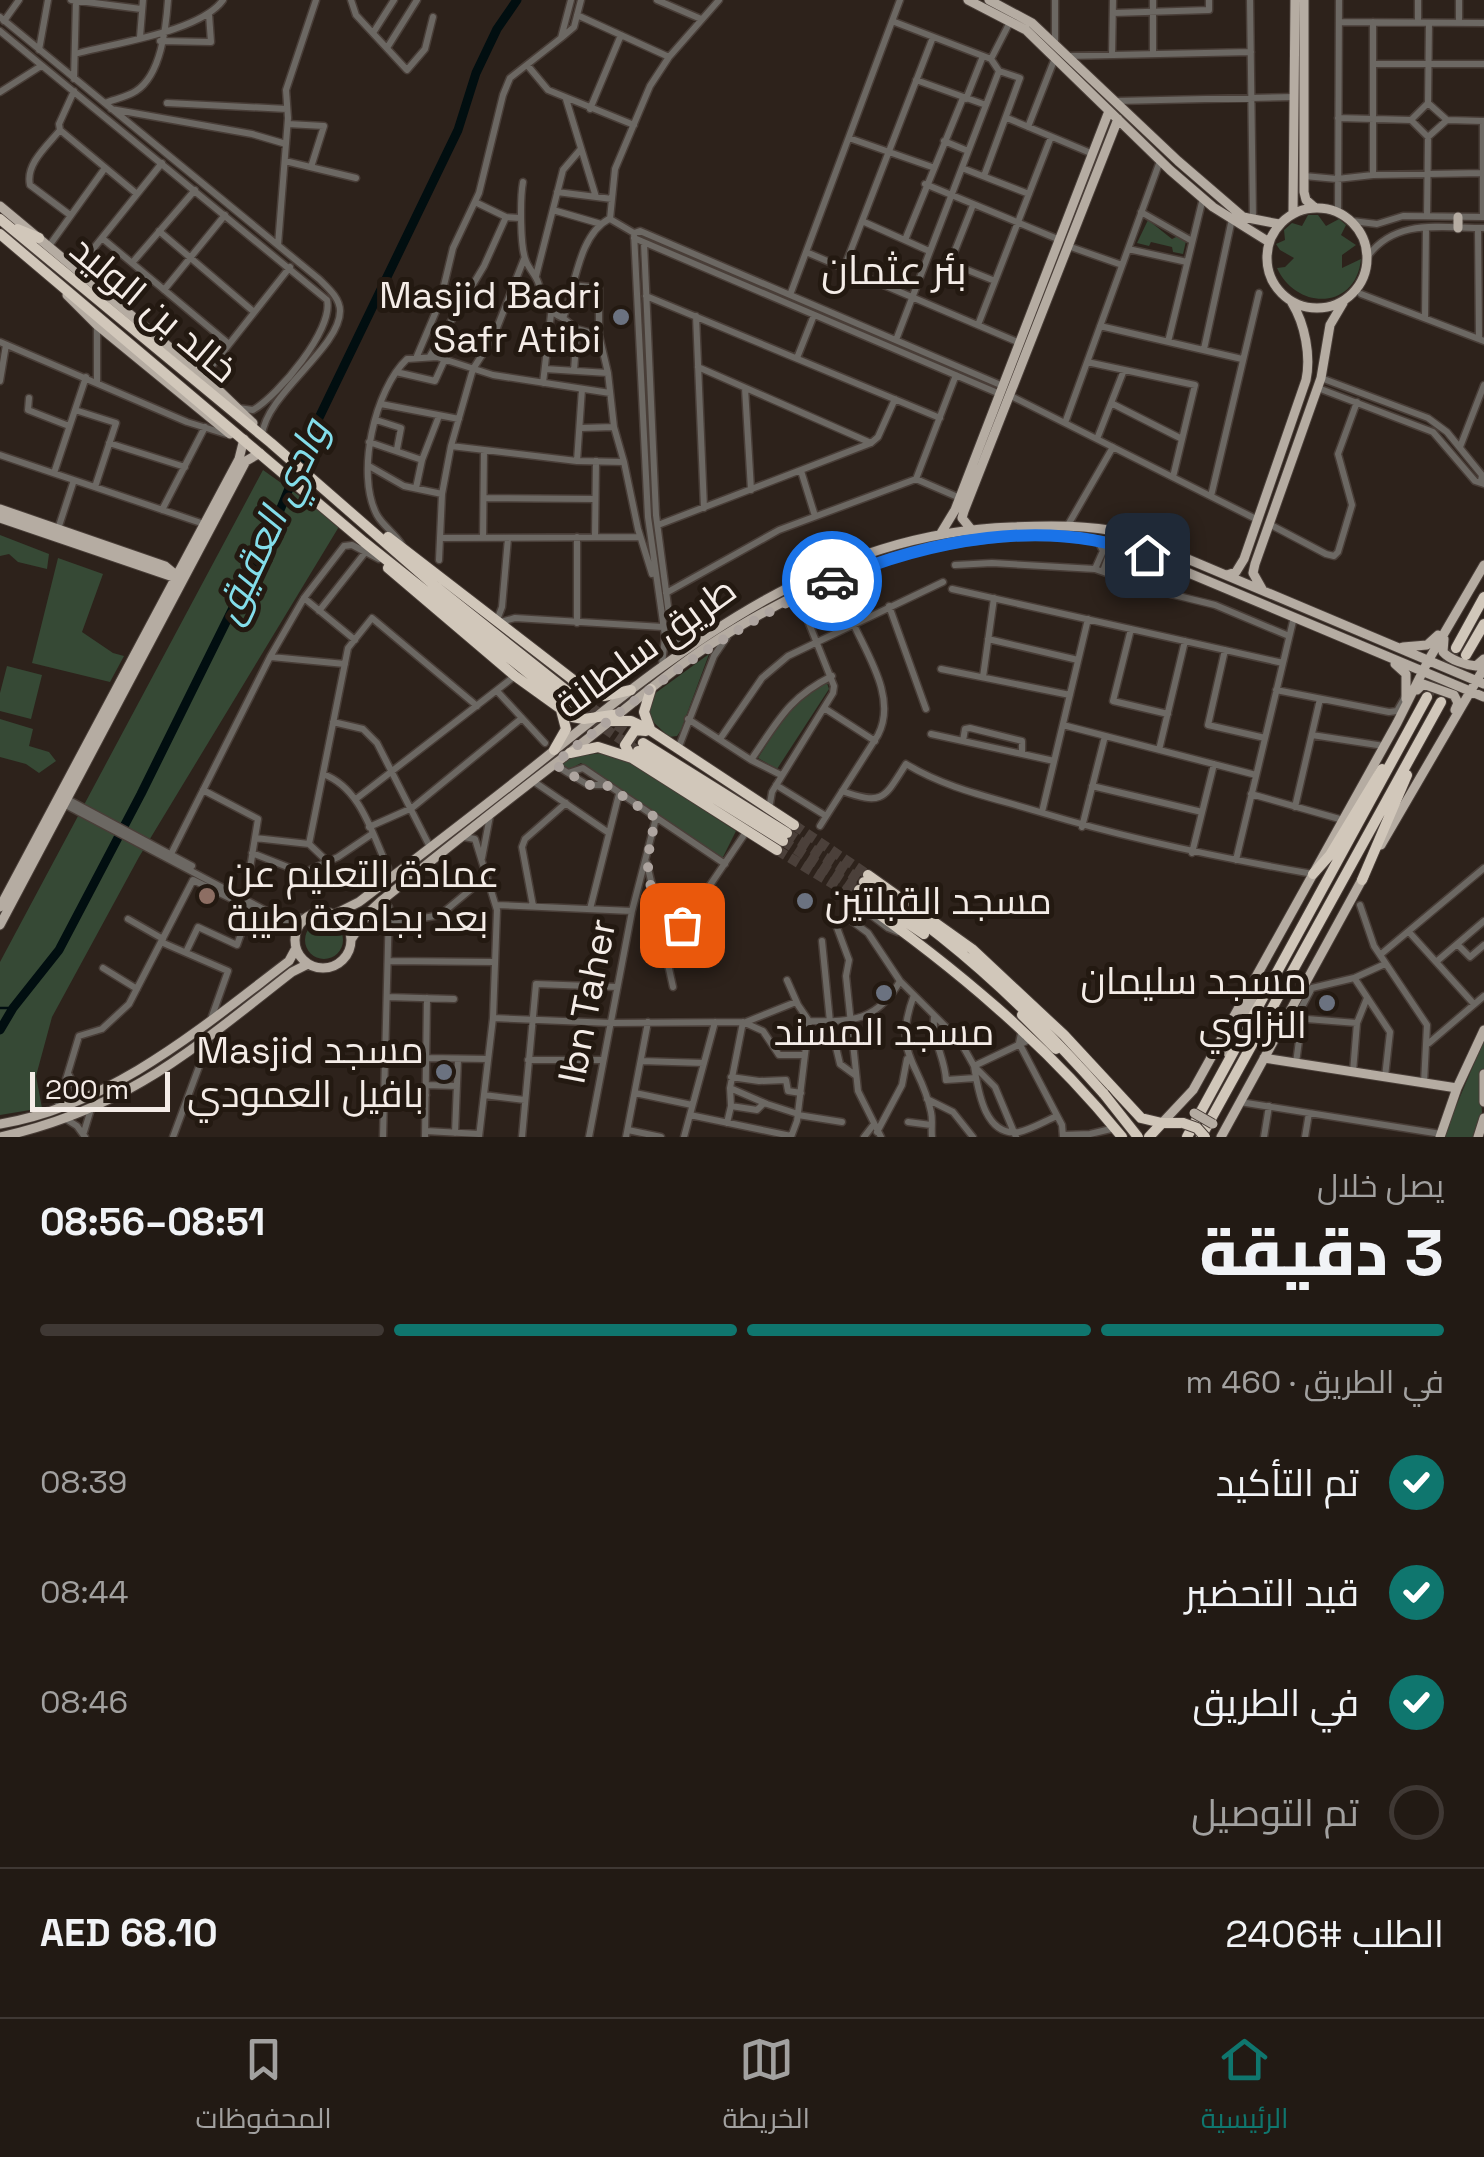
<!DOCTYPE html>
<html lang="ar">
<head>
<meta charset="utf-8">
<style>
	:root { --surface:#221a14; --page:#2e2722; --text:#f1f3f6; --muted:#a2a1a0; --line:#3f3834; --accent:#0f766e }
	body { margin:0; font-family:"Space Grotesk",Cairo,sans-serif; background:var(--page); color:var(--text); direction:rtl; height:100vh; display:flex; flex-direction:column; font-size:38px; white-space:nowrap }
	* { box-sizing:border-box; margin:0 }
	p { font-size:32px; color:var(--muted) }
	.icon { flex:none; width:55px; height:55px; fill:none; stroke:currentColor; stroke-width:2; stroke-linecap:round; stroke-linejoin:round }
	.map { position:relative; height:1137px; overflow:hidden; direction:ltr }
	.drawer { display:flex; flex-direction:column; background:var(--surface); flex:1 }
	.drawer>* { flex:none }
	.scale { position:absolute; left:30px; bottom:25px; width:140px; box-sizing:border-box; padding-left:10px; border:5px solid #f4ece7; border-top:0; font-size:28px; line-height:35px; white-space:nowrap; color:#f4ece7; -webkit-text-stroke:8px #231911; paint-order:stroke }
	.pin { position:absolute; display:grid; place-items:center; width:85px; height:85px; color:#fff; margin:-42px; border-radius:20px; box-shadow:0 5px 15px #0006 }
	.courier { position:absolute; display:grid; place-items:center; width:100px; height:100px; margin:-50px; border:8px solid #1a73e8; border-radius:50%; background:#fff; color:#222; box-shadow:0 2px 12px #0007 }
	.headline em { font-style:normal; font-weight:800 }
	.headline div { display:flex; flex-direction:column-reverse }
	.headline { display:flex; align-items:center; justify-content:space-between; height:170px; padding:0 40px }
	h1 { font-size:65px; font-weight:800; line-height:75px }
	.bar { display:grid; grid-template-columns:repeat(4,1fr); gap:15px 10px; align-content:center; height:120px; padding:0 40px }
	.bar i { height:12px; border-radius:8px; background:var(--line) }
	.bar .active { background:var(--accent) }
	.bar p { grid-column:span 4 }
	.line { display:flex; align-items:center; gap:25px; padding:0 40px; border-top:2px solid var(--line) }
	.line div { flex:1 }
	ol { padding:0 40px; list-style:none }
	li { display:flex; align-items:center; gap:30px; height:110px }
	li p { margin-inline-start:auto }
	li .icon { padding:10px; border-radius:50%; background:var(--accent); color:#fff; stroke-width:4 }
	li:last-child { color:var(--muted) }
	li i { width:55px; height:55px; border:5px solid var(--line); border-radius:50% }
	.tab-bar { display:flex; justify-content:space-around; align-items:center; height:140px; border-top:2px solid var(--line); background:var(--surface); font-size:28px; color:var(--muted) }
	.tab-bar a { display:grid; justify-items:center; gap:5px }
	.tab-bar .active { color:var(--accent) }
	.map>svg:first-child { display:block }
	.green { fill:#364935 }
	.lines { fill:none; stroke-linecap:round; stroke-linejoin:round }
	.stream { stroke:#010e10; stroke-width:2.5 }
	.river { stroke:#010e10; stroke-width:9 }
	.highway-tunnel { stroke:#4b403a; stroke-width:10; stroke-dasharray:10 5; stroke-linecap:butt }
	.minor-casing { stroke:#493e38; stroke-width:9 }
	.major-casing { stroke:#493e38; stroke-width:11 }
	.highway-casing { stroke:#493e38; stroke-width:12 }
	.minor { stroke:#6c6863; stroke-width:6 }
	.major { stroke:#b5aca2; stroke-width:9 }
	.highway { stroke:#d1c7ba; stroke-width:10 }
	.major-bridge-casing { stroke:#493e38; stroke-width:11; stroke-linecap:butt }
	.highway-bridge-casing { stroke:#493e38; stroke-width:12; stroke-linecap:butt }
	.major-bridge { stroke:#b5aca2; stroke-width:9 }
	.highway-bridge { stroke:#d1c7ba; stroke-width:10 }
	.done { stroke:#aea5a0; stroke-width:10; stroke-dasharray:0 18 }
	.route { stroke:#1a73e8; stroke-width:12 }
	.worship-dot { fill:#6b7280; stroke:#231911; stroke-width:4 }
	.education-dot { fill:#8d6e63; stroke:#231911; stroke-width:4 }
	.labels { text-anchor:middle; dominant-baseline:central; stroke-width:10; stroke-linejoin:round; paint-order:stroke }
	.poi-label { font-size:38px; fill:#f4ece7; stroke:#231911; text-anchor:end }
	.street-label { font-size:38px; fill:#f4ece7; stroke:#231911 }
	.neighbourhood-label { font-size:40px; fill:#f4ece7; stroke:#231911 }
	.water-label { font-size:40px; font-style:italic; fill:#83ddea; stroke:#231911 }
</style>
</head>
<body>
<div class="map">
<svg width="1484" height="1137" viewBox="0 0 1484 1137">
	<rect width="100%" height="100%" fill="#2d221b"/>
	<!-- green -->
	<path class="green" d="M1308 215H1318L1326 226 1339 219 1346 225 1341 235 1356 245 1342 255V268L1361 259C1356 310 1297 311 1277 268L1285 267 1294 258 1280 250 1276 244 1285 240 1284 230 1292 223 1302 226Z
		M1148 220 1172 239 1178 236 1186 241 1183 254 1173 252 1172 247 1151 242 1149 246 1137 243Z
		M263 470 340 525 139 857 52 1017 36 1076 42 1108 0 1115V962Z
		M0 535 49 554 47 569 18 562 9 554 0 556Z
		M58 558 103 574 82 632 113 653 124 656 110 682 32 663Z
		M709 654 681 730 677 736 669 737 649 718 650 697Z
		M7 666 42 675 31 719 0 711V693Z
		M827 683 829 689 777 769 758 758C778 727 793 699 827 683Z
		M0 719 33 729 29 746 49 752 56 761 39 773 26 764 0 757Z
		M601 753 625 759 736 831 723 857H719L581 763 568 770 559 765 573 757Z
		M305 940a19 19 0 1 1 38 0a19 19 0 1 1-38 0Z
		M1484 1040V1070L1480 1080 1482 1113 1473 1137H1443Z"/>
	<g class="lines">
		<!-- stream -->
		<path class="stream" d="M0 1008H13"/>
		<!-- river -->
		<path class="river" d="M0 1030 13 1008 59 950 141 794 273 527 315 426 458 130 476 73 497 29 517 0"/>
		<!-- highway-tunnel -->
		<path class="highway-tunnel" d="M567 691 643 743
			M1427 697 1456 648
			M567 703 638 751
			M794 825 868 875
			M787 833 864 882
			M783 841 859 890
			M777 850 855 897"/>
		<defs>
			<path id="minor" d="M71 0 141 9
				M351 0 356 15 407 70 425 49 433 17
				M571 0 561 38 574 27 581 0
				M657 0 701 19
				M719 0 669 57 650 86 615 169 610 219 634 233 640 231 1003 386
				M1055 0V44
				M1250 0 1253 219
				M1459 0V23
				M1113 13 1209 10V0
				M577 15 669 57
				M0 17 319 279C328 288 340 298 340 311 340 348 266 394 262 435
				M4 21 19 0
				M892 21 991 59 999 71 1020 78 984 176
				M1339 22 1484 23
				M1418 22V0
				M0 31 327 300C334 329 278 396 253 410L238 408
				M373 33 394 0
				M140 37 143 0
				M160 41 211 42 209 14
				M387 48 417 0
				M39 50 48 0
				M75 54C114 43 200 32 223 0
				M1153 54V0
				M1112 55 1113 0
				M1067 56 1251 52
				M991 59 1010 22
				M1373 64H1484
				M528 66 548 90 634 125
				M74 79 76 1
				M916 80 986 105
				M74 91 59 124 60 130 137 194
				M0 92 41 66
				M566 99 596 197
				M966 99 983 56
				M1116 101 1294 97
				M105 103C115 99 127 97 136 91 161 75 166 28 168 0
				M167 103 287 109
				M1428 103 1447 120 1428 137 1411 120 1428 103 1429 23
				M111 109 252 134 286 144
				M590 109 621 35
				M1007 118 1093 154
				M1338 118 1411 120
				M1447 120 1483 121
				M1483 121V217
				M288 124 324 126 311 167
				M1028 127 1055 58
				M60 130C48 145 25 164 30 185L70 215
				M849 138 932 167
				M944 141 968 151
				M285 161 356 178
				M962 168 1029 194
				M1373 175V22
				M1304 176 1337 179 1373 175 1483 173
				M523 182C520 198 520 248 526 261 529 269 535 274 538 282 544 300 544 310 563 318 575 289 578 235 609 219
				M925 184 1060 240
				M557 192 612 199
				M475 202 506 217 520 218
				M973 205 950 263 995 281
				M553 210 601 224
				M1338 211 1339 0
				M1141 212 1192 241
				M1427 216 1428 137
				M862 221 929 251
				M1352 221 1377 224 1403 216 1484 217
				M1478 228 1479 339
				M159 231 254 312
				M634 233 648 517 665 636 662 665
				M102 238 229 344
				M634 238 1000 394
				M905 240 963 98
				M644 243 656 515 672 637 676 643 690 645
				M278 245 288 118 286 90 316 0
				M49 246 105 168
				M1068 246 1122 265
				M1128 249 1187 262
				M806 252 1020 343
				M1368 256C1396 218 1441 228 1484 228
				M132 263 195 190
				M844 268 933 37
				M77 269 162 163
				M536 276 563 170 580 150
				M572 285 599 288V335L608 373 614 427 624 462
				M164 290 225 215
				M1361 294 1484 341
				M790 295 900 0
				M646 296 940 418
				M696 316 704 508
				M563 318 577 329 599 335
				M1425 318 1426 228
				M978 325 1051 137
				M1100 326 1242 359
				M896 340 999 71
				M0 342 187 422 226 434
				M1168 342 1203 198
				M1204 349 1232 219
				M417 356 440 302 453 248 479 193 503 95 510 78 561 38
				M430 356 484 266 506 217
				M797 358 814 315
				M1087 362 1195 385 1173 477
				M698 367 871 443
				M545 369 608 373
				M574 371 577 329
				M396 372 435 381 445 359
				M204 376 290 267
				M1321 378 1428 418 1447 432 1482 475 1481 481
				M0 381 6 345
				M97 382V326
				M543 383 551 314
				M745 388 751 490
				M1318 388 1433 432 1475 481 1484 484
				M582 389 577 461 624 462 638 529 652 574
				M1009 395 1258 520
				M29 398 28 410 69 426
				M1111 403 1182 439
				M381 404 459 419
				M75 410 116 423 95 487
				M376 420 401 428 397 449
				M1065 423 1160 161
				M581 428 614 427
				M1097 439 1124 370
				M369 442 422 460
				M109 443 185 467
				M451 446 577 461
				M1460 447 1484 385
				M0 455 204 524
				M369 466 404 486 442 494 451 446 473 369 493 338 524 259
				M801 471 815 516
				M54 473 86 377
				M916 479 956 375
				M416 488 422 460 439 416
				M1211 496 1259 293
				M484 498 595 499
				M162 510 205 427
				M1269 524 1326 554 1334 556 1338 552 1352 505 1338 454 1357 402
				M658 525 871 443 878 437 895 399
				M1068 525 1113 447
				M58 529 74 480
				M595 537 596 461
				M440 538 640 537
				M483 538 484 450
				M402 545C395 533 383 526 377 515 355 474 375 389 407 359L437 357 493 375 610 393
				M439 560 442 494
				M955 565 992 563 1095 569 1158 591 1215 605 1289 636
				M1095 569 1103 551 1098 541
				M1103 571 1110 552 1121 545
				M952 589 1283 663
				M666 593 779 530 916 479 960 498
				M304 598 355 640
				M889 606 926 709
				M319 611 364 554
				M497 620 502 607 508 538
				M501 622 515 618 663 627
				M577 623V537
				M1131 629 1113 701 1168 714
				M988 639 1078 660
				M1225 650 1208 725 1265 738
				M271 657 345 664
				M941 669 1070 695
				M983 677 994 598
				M1276 690 1389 712 1397 711 1405 697
				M497 691 545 743
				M824 708 875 741
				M688 719 751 760 781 775
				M333 722 363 729 377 743 430 847
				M1063 725 1256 775
				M931 734 1054 761
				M1312 735 1384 746
				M720 739 762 678 788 656 943 582
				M963 741 965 729 970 728 1022 741V754
				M678 749 714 656 727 637
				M1159 750 1185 641
				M751 760C778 721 788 698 832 676
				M554 764 568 773 583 768 725 864
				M568 773 588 785H606
				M323 774C361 788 372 834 388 868
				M533 781 609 833
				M776 785 826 816
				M1092 786 1202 812
				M203 790 258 819 247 887
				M842 791C884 806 884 798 906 764 949 790 995 798 1043 813 1132 840 1221 858 1313 874
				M1251 794 1343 820
				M67 799 192 866
				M356 799 515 676
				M62 803 276 916 290 924 295 937
				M1295 807 1320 699
				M769 809 772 792 833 693 834 686 798 596
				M1042 812 1088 619
				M820 826 878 735C897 699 868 656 853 623
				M369 827 412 808 522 718
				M1082 827 1105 736
				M464 837 475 839 497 910 493 1018 479 1137
				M255 838 309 844 328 862
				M309 844 348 648 372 618 477 706
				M252 853 303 873 338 857 372 834
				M1192 853 1214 764
				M171 854 270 657 304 598 344 546 352 545 379 559
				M482 858 490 816
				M1236 860 1294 617
				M647 863C652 888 656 905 674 924L683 925 746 832
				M496 905 632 911
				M1360 905 1374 946 1427 1025 1424 1083
				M533 906 522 847 525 839 566 803
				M590 909 619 794
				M282 916 305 918
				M667 917 660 928 673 987
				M128 919 163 939
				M389 924 440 915 487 876
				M836 925 849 960 846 976 858 1091 881 1137
				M898 932 888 928 863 909 845 916 868 933 900 981 960 1041 974 1066 995 1087 1016 1137
				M1409 932 1473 1003
				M822 941 830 1022 840 1064 855 1075
				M161 942 228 971 211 1019
				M1457 944 1470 957 1484 945
				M1380 955 1484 868
				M388 961 495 962
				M1436 962 1484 921
				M103 968 137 989
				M1355 979 1390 1032 1385 1077
				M787 980 798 1005 809 1021 797 1121 791 1137
				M914 995C891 1056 921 1062 931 1112 933 1120 931 1129 932 1137
				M387 997 454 999
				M934 1017C932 1042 945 1057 946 1080L976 1078
				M493 1018 611 1023 743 1022 763 1031 779 1055H804
				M1294 1018 1357 1023
				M1296 1018 1312 988 1354 978 1385 964
				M809 1021C852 1023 878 1020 900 981
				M743 1022 730 1088 767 1104 798 1114
				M746 1022 796 1002
				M1022 1029 1019 1043 1062 1125 1063 1137
				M1031 1039 974 1066C978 1089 984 1137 1019 1132 1032 1129 1045 1121 1057 1116
				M1429 1043 1484 996
				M426 1058 488 1059
				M528 1060H603
				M641 1061 704 1063
				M1296 1063 1302 1018
				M1353 1072 1357 1023 1367 998
				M69 1075 76 1090 90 1095
				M731 1077 759 1081 786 1080 788 1091 801 1093
				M426 1085 457 1086
				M384 1093 426 1095
				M635 1093 692 1105
				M484 1095 525 1100
				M927 1099 953 1112 973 1137
				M1240 1102 1441 1134
				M731 1106 757 1110 764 1103
				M57 1109 79 1036 102 1029 129 1004 193 880 250 908 237 945 198 927 186 952
				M690 1115 791 1136
				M798 1115 842 1122
				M66 1119 77 1126 85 1137
				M908 1122 931 1125
				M727 1123 731 1106 730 1088
				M628 1130 661 1137
				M426 1131 479 1134
				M84 1132 91 1109
				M877 1132 902 1085 907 1059
				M455 1133 458 1059
				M1063 1135 1090 1134 1115 1128
				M173 1137 210 1037
				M383 1137 389 907
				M425 1137 427 998
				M522 1137 536 984 617 987
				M589 1137 632 911 656 818
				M626 1137 648 1022
				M684 1137 715 1022
				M864 1137 874 1124
				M1264 1137 1269 1106
				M1305 1137 1309 1113"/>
			<path id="major" d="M968 0 1026 30 1170 170 1213 207 1269 242
				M989 0 1032 23 1178 161 1243 217 1279 224
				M1304 0V192L1306 200 1314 207
				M0 206 204 376 253 423
				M1267 258a50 50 0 1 1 100 0a50 50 0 1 1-100 0Z
				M1293 213 1295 0
				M1458 228V217
				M67 295 97 325 230 434
				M0 509 165 566 182 580 0 518
				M970 528 962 518 964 511 1118 119
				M941 533 955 510 1109 111
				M1227 575 1236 572 1244 559 1306 380C1311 356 1305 324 1292 303
				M1262 589 1253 573 1255 564 1321 378 1330 325 1343 303
				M1444 639 1443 652C1450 660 1466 665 1476 666L1484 659
				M1403 647 1427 645 1438 635
				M1395 664 1406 674V699
				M1417 690 1423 684 1454 695 1458 703 1455 710
				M1381 845 1484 668
				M0 907 239 459 244 439
				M295 940a28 28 0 1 1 56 0a28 28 0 1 1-56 0Z
				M335 914 359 902C423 853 488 804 551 753 689 642 827 533 1012 527 1052 525 1087 525 1126 533L1484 684
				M0 925 246 461 260 453
				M352 938 369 912 381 901C445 850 508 799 573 750 617 717 659 679 705 648 825 568 977 513 1122 545L1484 697
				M1228 1053 1260 980
				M1264 1058 1457 1088
				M1484 1074V1102
				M1162 1123 1193 1090 1397 723 1428 661 1484 565
				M0 1124C112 1105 201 1028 289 961L296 948
				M0 1137C127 1109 193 1049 292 972L308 964
				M1221 1137 1364 876
				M1440 1137 1457 1088 1484 1030
				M1478 1137 1484 1118"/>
			<path id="highway" d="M0 219 271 443 435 586 567 691
				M17 229 39 238
				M0 234 364 542 562 700
				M388 537 572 679C581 691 583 697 573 709L563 710
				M388 568 515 676 572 717 584 719 619 714
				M1456 648 1484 597
				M1466 655 1484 624
				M576 681 604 696 631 690
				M609 721H631L650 730 794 825
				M650 729 644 712 651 689
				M643 743 787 833
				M554 750 566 729 561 710
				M638 751 783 841
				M570 753 598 747 632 758 777 850
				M631 757 625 745 635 730 646 731
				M1313 874 1330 855 1382 769
				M868 875 972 949 1064 1035 1141 1118 1162 1123H1183
				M1362 880 1407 775
				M864 882C954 938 1034 1015 1104 1094
				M859 890 924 934
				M855 897C953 966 1046 1043 1122 1137
				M1022 1015 1056 1049
				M1149 1137 1162 1123
				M1187 1137 1427 697
				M1201 1137 1441 702"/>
		</defs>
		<!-- minor casing -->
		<use href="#minor" class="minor-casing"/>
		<!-- major casing -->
		<use href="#major" class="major-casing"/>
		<!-- highway casing -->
		<use href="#highway" class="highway-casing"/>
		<!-- minor -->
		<use href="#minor" class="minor"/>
		<!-- major -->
		<use href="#major" class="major"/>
		<!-- highway -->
		<use href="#highway" class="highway"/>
		<defs>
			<path id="major-bridge" d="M1194 1113 1213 1124"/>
			<path id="highway-bridge" d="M1104 1094 1138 1137
				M1183 1123 1197 1128 1205 1137"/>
		</defs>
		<!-- major-bridge casing -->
		<use href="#major-bridge" class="major-bridge-casing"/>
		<!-- highway-bridge casing -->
		<use href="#highway-bridge" class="highway-bridge-casing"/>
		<!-- major-bridge -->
		<use href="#major-bridge" class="major-bridge"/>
		<!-- highway-bridge -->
		<use href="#highway-bridge" class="highway-bridge"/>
	</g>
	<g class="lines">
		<!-- done -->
		<path class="done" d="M682 925 674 924C641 889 645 861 656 818L606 785H588L554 764C641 694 728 627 832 581"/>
		<!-- route -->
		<path class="route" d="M832 581C927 540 1047 516 1147 555"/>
	</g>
	<!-- markers -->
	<g class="worship-dot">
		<circle cx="621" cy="317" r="10"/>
		<circle cx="805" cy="901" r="10"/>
		<circle cx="884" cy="993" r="10"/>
		<circle cx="1327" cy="1003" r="10"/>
		<circle cx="444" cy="1072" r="10"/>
	</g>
	<circle class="education-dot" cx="207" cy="896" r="10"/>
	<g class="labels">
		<!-- poi labels -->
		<g class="poi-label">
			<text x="601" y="295">Masjid Badri<tspan x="601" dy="44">Safr Atibi</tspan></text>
			<text x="227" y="874" text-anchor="start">عمادة التعليم عن<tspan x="227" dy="44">بعد بجامعة طيبة</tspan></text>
			<text x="825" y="901" text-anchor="start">مسجد القبلتين</text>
			<text x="1307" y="981">مسجد سليمان<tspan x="1307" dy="44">النزاوي</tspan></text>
			<text x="884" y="1032" text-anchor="middle">مسجد المسند</text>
			<text x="424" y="1050">Masjid مسجد<tspan x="424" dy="44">بافيل العمودي</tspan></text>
		</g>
		<!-- street labels -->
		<g class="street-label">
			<text transform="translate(154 309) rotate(40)">خالد بن الوليد</text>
			<text transform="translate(646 647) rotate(-36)">طريق سلطانة</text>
			<text transform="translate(587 1001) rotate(-79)">Ibn Taher</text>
		</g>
		<!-- neighbourhood labels -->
		<g class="neighbourhood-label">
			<text x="894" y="270">بئر عثمان</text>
		</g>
		<!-- water labels -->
		<g class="water-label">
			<text transform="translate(271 521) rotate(-65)">وادي العقيق</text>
		</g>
	</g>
</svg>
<div class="scale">200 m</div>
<div class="pin" style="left:682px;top:925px;background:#ea580c"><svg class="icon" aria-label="bag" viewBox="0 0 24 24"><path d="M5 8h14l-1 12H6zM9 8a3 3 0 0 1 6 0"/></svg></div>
<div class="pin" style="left:1147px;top:555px;background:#1f2937"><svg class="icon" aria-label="home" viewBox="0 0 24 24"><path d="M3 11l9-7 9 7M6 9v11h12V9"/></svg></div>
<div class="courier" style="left:832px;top:581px"><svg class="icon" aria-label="car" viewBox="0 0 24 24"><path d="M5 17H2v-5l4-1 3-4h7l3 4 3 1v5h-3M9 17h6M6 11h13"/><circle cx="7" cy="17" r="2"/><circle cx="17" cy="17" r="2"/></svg></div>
</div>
<section class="drawer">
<div class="headline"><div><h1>3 دقيقة</h1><p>يصل خلال</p></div><em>08:51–08:56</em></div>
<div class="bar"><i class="active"></i><i class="active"></i><i class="active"></i><i></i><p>في الطريق · 460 m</p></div>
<ol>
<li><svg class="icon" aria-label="check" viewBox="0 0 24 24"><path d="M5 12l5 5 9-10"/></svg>تم التأكيد<p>08:39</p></li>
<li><svg class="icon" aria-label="check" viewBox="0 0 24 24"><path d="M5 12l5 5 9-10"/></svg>قيد التحضير<p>08:44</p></li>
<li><svg class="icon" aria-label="check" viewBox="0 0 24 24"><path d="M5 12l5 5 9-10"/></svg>في الطريق<p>08:46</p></li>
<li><i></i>تم التوصيل</li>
</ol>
<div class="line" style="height:130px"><div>الطلب #2406</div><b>AED 68.10</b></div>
</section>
<nav class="tab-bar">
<a class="active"><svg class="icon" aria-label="home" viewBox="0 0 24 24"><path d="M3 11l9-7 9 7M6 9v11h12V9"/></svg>الرئيسية</a>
<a><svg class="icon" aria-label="map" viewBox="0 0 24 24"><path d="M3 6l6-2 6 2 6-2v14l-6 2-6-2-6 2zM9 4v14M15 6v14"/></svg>الخريطة</a>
<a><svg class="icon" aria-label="saved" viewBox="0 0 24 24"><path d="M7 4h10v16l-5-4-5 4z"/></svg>المحفوظات</a>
</nav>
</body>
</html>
